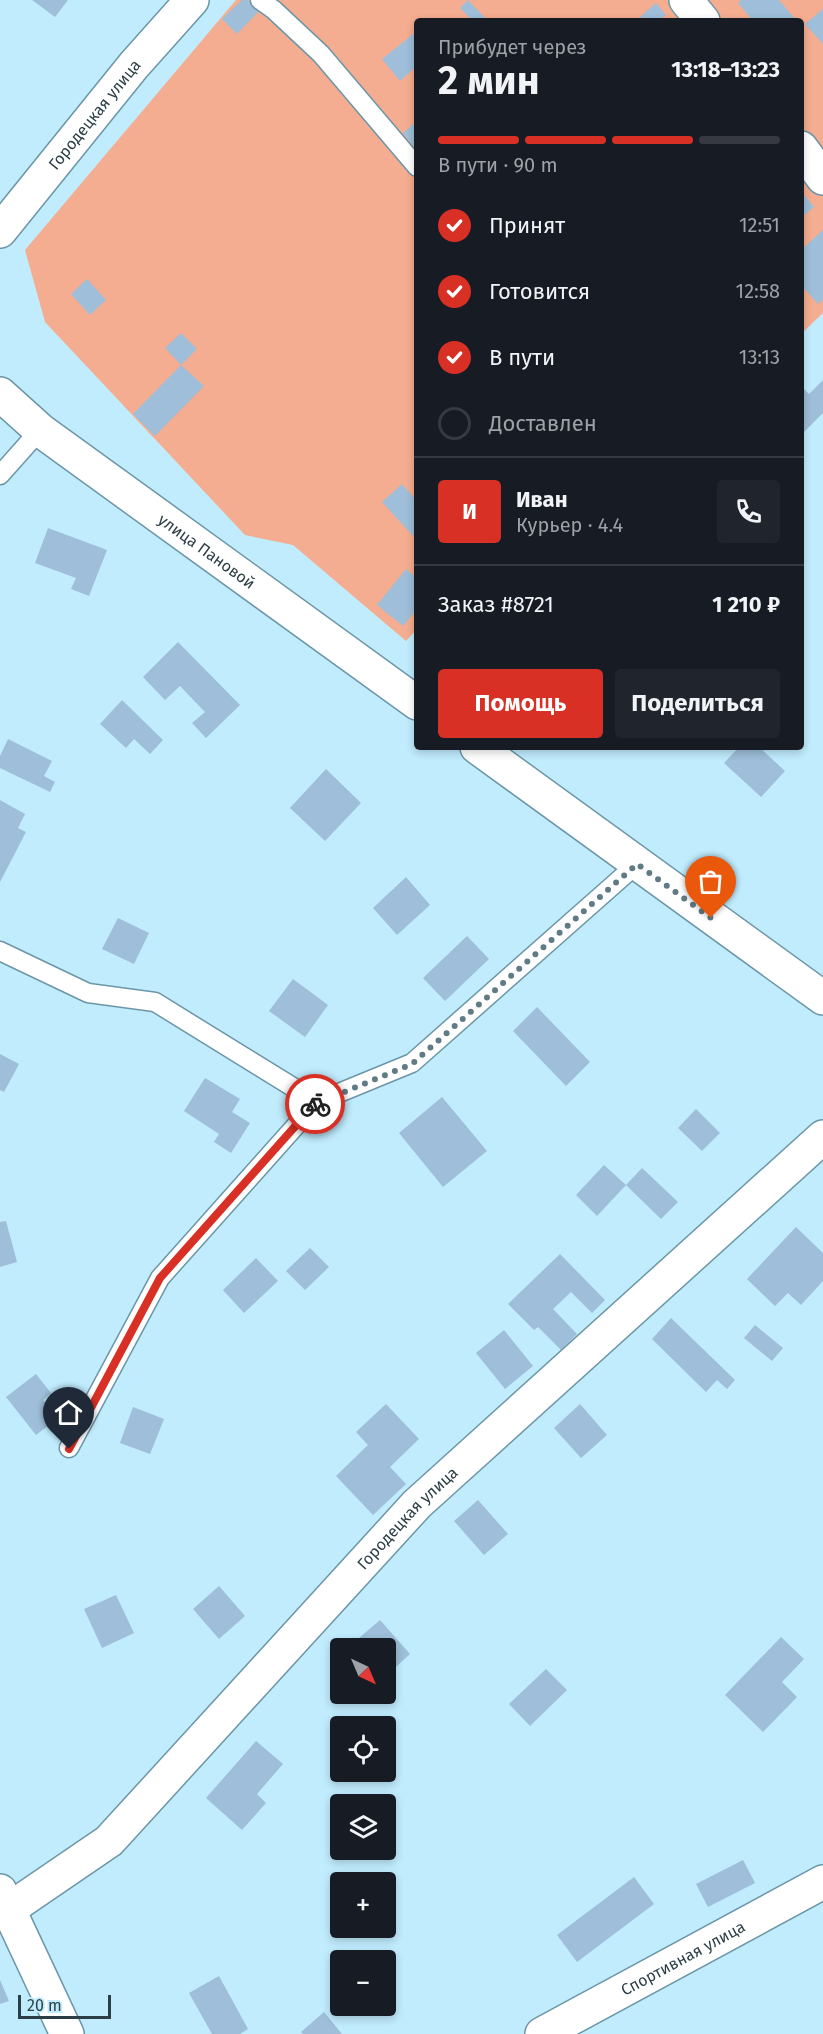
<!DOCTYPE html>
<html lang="ru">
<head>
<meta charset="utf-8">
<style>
	:root { --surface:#171b24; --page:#20242c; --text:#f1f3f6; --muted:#9ea1a6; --line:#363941; --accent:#d93025 }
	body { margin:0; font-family:"Fira Sans",sans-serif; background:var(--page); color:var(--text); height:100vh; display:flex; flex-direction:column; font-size:22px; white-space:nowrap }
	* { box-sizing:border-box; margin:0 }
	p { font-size:20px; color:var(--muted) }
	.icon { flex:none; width:33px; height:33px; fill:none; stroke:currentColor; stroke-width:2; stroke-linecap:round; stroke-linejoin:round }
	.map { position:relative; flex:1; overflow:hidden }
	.details { position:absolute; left:414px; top:18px; width:390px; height:732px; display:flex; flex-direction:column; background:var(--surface); border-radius:6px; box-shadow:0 3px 9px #0003 }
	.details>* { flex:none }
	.needle { width:39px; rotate:136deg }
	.tools { position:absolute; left:330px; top:1638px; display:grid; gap:12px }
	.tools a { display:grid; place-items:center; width:66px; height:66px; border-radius:6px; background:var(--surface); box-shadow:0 3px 9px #0003; font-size:30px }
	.scale { position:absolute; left:18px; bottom:15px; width:93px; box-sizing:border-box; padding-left:6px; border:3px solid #2c3e45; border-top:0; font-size:16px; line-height:21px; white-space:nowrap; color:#2c3e45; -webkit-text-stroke:4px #c0ecfe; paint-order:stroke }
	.pin { position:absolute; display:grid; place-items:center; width:51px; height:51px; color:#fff; margin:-62px -26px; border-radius:50% 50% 50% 0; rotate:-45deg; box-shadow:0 0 6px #0007 }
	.pin .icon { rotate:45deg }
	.courier { position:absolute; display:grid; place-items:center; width:60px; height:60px; margin:-30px; border:4px solid #d93025; border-radius:50%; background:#fff; color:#222; box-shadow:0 2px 8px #0007 }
	.summary em { font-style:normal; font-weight:700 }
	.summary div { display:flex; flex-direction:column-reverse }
	.summary { display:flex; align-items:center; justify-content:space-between; height:102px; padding:0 24px }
	h1 { font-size:39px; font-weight:700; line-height:45px }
	.bar { display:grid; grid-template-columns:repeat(4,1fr); gap:9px 6px; align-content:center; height:72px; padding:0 24px }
	.bar i { height:8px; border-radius:4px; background:var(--line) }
	.bar .active { background:var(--accent) }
	.bar p { grid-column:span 4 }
	.line { display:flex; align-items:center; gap:15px; padding:0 24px; border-top:2px solid var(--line) }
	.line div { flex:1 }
	.round { display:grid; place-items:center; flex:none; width:63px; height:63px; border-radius:6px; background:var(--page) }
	ol { padding:0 24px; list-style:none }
	li { display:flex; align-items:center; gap:18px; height:66px }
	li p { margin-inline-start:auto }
	li .icon { padding:6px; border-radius:50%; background:var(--accent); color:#fff; stroke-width:4 }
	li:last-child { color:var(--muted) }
	li i { width:33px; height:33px; border:3px solid var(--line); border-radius:50% }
	.action { display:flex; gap:12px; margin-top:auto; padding:12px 24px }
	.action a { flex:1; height:69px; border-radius:6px; background:var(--accent); color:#fff; font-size:24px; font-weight:700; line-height:69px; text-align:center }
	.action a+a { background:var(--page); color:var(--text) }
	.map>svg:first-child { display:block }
	.green { fill:#f4ad90 }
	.building { fill:#9ebed9 }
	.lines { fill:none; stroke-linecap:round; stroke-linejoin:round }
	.service-casing { stroke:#6c96a6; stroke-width:21 }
	.minor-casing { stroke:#6c96a6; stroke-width:36 }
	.service { stroke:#fff; stroke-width:18 }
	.minor { stroke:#fff; stroke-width:33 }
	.done { stroke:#607b86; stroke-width:6; stroke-dasharray:0 10.8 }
	.route { stroke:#d93025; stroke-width:8 }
	.labels { text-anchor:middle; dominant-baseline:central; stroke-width:5; stroke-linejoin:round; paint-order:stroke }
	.street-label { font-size:16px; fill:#2c3e45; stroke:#c0ecfe }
</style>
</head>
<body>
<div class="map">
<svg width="823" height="2034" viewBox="0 0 823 2034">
	<rect width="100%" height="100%" fill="#c0ecfe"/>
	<!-- green -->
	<path class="green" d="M236 0H823V313L801 334V21H417V629L406 641 293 545 245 535 45 322 25 250Z"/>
	<!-- building -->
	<path class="building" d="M32 0H68L55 17Z
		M242 0H248L259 11 237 34 222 19Z
		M468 0 488 21H473L460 8Z
		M741 0H779L797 21H753L738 3Z
		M656 3 666 15 658 21H644L640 17Z
		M823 9V44L805 24Z
		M417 31V66L400 81 382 59Z
		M417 121V150L403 133Z
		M801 191 814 207 801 218Z
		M823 230V300L818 304 801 285V250Z
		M87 279 106 300 90 315 71 294Z
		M181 333 197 349 181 365 165 348Z
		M181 365 204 386 155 436 133 414Z
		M823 380V413L801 435V386L809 394Z
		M402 484 417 501V534L414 537 382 502Z
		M48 528 107 550 89 596 71 589 76 578 35 563Z
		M406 569 417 578V609L403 626 377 605Z
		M178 642 240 705 206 738 192 723 205 712 180 686 165 700 143 677Z
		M122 700 163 740 150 754 134 739 126 748 100 724Z
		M8 739 52 761 44 776 55 782 50 792 0 768V756Z
		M739 747H759L785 771 761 797 724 763Z
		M326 769 361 803 325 841 290 808Z
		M0 800 25 814 18 828 26 832 0 882Z
		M406 877 430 905 397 935 373 908Z
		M118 918 149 933 134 964 102 949Z
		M467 936 489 959 445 1001 423 978Z
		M293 979 328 1005 305 1037 269 1011Z
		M537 1007 590 1062 566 1086 513 1031Z
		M0 1054 19 1064 4 1092 0 1090Z
		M205 1078 240 1099 232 1112 250 1123 231 1153 214 1142 219 1134 184 1111Z
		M442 1097 487 1151 443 1187 399 1133Z
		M696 1109 720 1133 702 1151 678 1128Z
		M604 1165 626 1185 642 1168 678 1202 661 1219 626 1185 597 1216 576 1195Z
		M6 1221 17 1262 0 1267V1222Z
		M796 1227 823 1253V1281L801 1305 788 1293 775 1306 747 1279Z
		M310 1248 329 1267 305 1290 286 1271Z
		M560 1254 605 1300 592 1313 571 1292 553 1309 577 1334 561 1350 538 1327 534 1330 508 1304Z
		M256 1258 278 1281 244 1313 223 1290Z
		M671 1318 735 1380 727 1389 717 1380 706 1392 652 1339Z
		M755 1325 783 1348 772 1361 744 1338Z
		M504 1330 533 1366 505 1389 476 1353Z
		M36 1374 51 1393 43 1400 58 1418 36 1435 6 1397Z
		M386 1404 419 1439 390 1467 406 1484 373 1515 336 1476 368 1445 356 1432Z
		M580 1404 607 1435 581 1458 554 1428Z
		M133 1407 164 1419 150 1454 120 1443Z
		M478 1500 508 1534 484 1555 454 1521Z
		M219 1586 245 1616 219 1639 193 1609Z
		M116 1595 134 1633 102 1648 84 1609Z
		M380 1620 410 1654 386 1676V1648H356L352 1644Z
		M781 1637 804 1659 782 1682 797 1697 763 1732 725 1695Z
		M546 1669 567 1690 530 1726 509 1704Z
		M256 1741 283 1764 257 1794 266 1803 242 1830 206 1798Z
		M743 1860 755 1883 708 1907 696 1884Z
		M634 1877 654 1904 577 1962 557 1935Z
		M219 1976 248 2029 240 2034H212L189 1993Z
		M0 1980 9 2001 0 2004Z
		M324 2012 342 2034H303L301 2032Z"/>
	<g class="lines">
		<defs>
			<path id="service" d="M260 0 274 10 321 54 417 167
				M0 475 40 430
				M0 951 88 993 155 1002 317 1102
				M69 1448 160 1278 317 1102 412 1063 637 864"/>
			<g id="minor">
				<path d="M686 0 703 21"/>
				<path d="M801 148 823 178"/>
				<path id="s1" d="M0 231 134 65 192 0"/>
				<path id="s2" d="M0 394 40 430 417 703"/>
				<path d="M477 747 823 998"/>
				<path d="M0 1891 67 2034"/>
				<path id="s3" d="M8 1910 109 1841 417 1504 823 1137"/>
				<path id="s4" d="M542 2034 823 1882"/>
			</g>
		</defs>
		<!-- service casing -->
		<use href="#service" class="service-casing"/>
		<!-- minor casing -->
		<use href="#minor" class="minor-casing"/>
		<!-- service -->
		<use href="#service" class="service"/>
		<!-- minor -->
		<use href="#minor" class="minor"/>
	</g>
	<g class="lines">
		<!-- done -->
		<path class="done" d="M315 1104 412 1064 637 864 711 918"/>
		<!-- route -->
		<path class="route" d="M69 1449 160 1278 315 1104"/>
	</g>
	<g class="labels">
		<!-- street labels -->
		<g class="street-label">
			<text stroke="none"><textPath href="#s1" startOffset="150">Городецкая улица</textPath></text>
			<text stroke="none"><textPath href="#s2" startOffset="260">улица Пановой</textPath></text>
			<text stroke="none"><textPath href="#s3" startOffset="562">Городецкая улица</textPath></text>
			<text stroke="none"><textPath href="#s4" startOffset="160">Спортивная улица</textPath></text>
		</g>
	</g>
</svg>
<div class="tools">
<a><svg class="needle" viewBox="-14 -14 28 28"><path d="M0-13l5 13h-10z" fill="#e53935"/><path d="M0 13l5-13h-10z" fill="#9ea1a6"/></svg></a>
<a><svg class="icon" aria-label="locate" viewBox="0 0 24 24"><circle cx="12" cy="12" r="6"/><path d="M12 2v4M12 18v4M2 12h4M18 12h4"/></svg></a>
<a><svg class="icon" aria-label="layers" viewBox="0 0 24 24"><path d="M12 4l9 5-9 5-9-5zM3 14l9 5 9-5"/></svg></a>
<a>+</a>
<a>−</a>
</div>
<div class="scale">20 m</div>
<div class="pin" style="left:711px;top:918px;background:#ea580c"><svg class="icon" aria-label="bag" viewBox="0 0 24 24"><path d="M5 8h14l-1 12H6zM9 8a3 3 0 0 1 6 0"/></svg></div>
<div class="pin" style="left:69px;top:1449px;background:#1f2937"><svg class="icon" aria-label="home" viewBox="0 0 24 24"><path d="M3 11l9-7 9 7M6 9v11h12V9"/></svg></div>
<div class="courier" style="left:315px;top:1104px"><svg class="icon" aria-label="bike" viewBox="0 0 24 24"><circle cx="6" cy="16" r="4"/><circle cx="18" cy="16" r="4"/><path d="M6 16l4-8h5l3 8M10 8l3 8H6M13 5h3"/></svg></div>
<section class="details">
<div class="summary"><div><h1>2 мин</h1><p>Прибудет через</p></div><em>13:18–13:23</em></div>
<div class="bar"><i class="active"></i><i class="active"></i><i class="active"></i><i></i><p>В пути · 90 m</p></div>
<ol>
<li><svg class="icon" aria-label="check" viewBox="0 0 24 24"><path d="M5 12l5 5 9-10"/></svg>Принят<p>12:51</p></li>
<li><svg class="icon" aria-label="check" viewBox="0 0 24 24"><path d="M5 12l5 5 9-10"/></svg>Готовится<p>12:58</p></li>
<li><svg class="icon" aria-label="check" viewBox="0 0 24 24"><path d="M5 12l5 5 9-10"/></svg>В пути<p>13:13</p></li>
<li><i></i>Доставлен</li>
</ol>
<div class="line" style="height:108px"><b class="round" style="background:var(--accent);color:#fff">И</b><div><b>Иван</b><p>Курьер · 4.4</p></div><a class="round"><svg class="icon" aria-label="phone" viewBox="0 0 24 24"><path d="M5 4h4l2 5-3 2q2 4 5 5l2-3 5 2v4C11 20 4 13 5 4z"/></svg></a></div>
<div class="line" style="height:78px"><div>Заказ #8721</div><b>1 210 ₽</b></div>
<div class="action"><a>Помощь</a><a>Поделиться</a></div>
</section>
</div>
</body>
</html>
